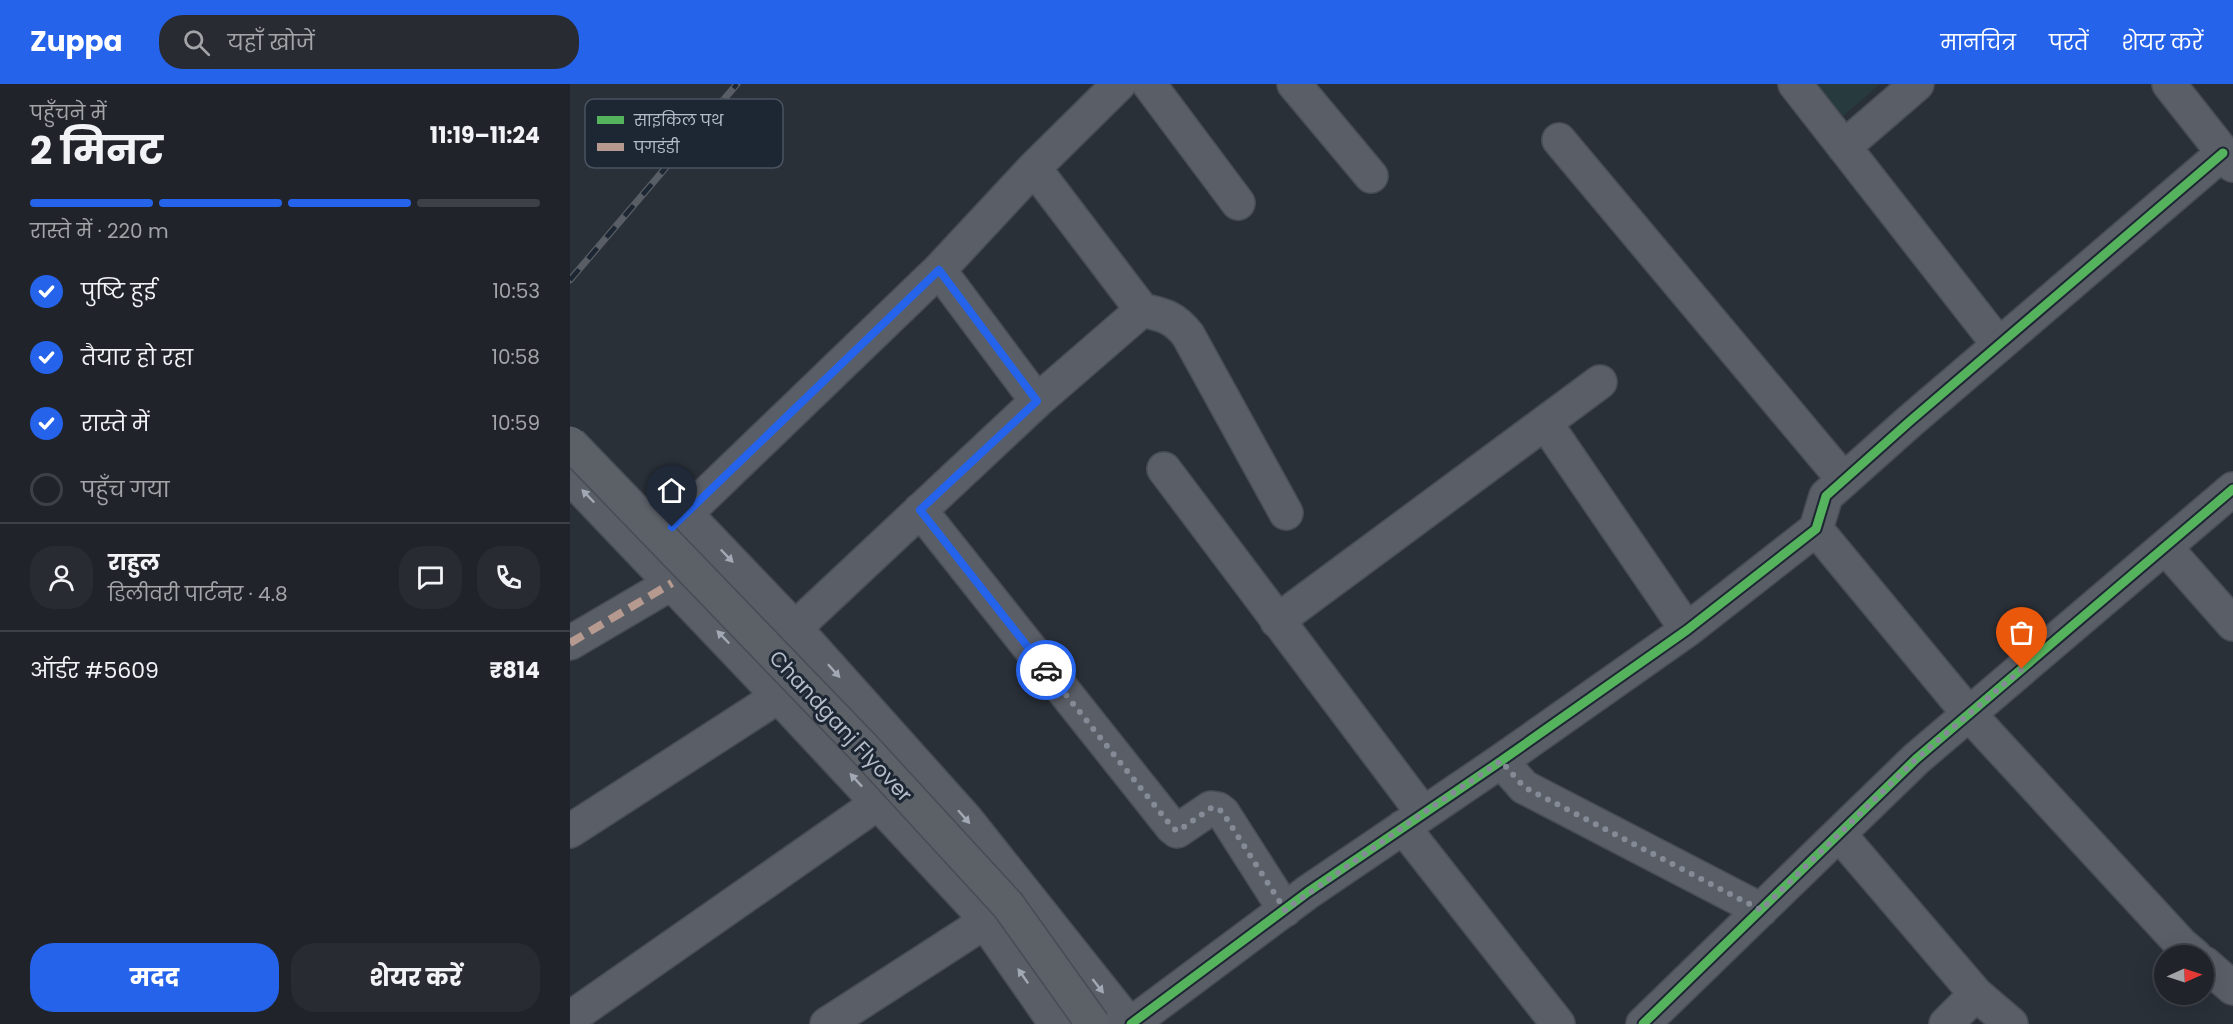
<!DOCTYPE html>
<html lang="hi">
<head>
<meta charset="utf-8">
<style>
	:root { --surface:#20242a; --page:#282c32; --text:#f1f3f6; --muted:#a2a4a8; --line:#3d4147; --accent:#2563eb }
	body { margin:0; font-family:Poppins,"Noto Sans Devanagari",sans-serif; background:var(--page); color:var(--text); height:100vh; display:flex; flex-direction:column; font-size:22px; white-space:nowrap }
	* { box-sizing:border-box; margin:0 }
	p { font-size:20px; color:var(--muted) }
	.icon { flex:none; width:33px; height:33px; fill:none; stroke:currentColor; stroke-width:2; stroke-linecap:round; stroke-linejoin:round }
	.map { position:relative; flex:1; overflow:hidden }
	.sheet { display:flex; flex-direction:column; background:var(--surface); width:570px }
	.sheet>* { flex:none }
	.needle { width:39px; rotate:87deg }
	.controls { position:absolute; left:1584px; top:861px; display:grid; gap:12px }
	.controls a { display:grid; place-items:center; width:60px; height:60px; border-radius:50%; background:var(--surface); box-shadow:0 6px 24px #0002,0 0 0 2px var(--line); font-size:30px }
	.pin { position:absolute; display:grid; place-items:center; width:51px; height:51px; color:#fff; margin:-62px -26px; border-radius:50% 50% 50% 0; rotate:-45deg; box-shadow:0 0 6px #0007 }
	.pin .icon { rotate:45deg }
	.courier { position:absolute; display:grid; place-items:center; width:60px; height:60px; margin:-30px; border:4px solid #2563eb; border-radius:50%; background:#fff; color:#222; box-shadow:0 2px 8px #0007 }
	.overview em { font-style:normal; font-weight:700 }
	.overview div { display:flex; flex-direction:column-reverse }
	.overview { display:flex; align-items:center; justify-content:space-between; height:102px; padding:0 30px }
	h1 { font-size:39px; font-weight:700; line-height:45px }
	.bar { display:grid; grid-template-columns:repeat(4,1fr); gap:9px 6px; align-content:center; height:72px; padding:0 30px }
	.bar i { height:8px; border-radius:4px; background:var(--line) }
	.bar .current { background:var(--accent) }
	.bar p { grid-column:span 4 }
	.line { display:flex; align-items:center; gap:15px; padding:0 30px; border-top:2px solid var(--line) }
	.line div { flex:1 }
	.round { display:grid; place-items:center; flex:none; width:63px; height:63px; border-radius:24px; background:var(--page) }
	ol { padding:0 30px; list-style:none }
	li { display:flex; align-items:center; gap:18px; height:66px }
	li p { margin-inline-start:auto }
	li .icon { padding:6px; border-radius:50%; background:var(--accent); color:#fff; stroke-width:4 }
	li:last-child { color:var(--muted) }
	li i { width:33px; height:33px; border:3px solid var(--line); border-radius:50% }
	.action { display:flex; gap:12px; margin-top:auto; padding:12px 30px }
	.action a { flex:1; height:69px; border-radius:24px; background:var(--accent); color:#fff; font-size:24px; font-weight:700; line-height:69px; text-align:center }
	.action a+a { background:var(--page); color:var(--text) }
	header { display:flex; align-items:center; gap:36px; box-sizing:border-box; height:84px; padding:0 30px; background:var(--accent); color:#fff }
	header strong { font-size:28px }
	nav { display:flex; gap:33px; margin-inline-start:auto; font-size:21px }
	.search { width:420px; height:54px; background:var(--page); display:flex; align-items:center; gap:15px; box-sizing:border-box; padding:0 21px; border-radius:24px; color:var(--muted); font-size:22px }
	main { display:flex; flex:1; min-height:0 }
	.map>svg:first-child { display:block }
	.green { fill:#273a3e }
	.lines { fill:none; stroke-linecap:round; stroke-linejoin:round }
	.minor-casing { stroke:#484c53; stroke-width:36 }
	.minor { stroke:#5a5e66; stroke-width:33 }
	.rail-casing { stroke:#595d64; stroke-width:7 }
	.rail { stroke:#1d2633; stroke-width:4.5; stroke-dasharray:14; stroke-linecap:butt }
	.major-bridge-casing { stroke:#484c55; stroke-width:36; stroke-linecap:butt }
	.major-bridge { stroke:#5c6168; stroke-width:33 }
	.quiet { stroke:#b69a8f; stroke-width:8; stroke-dasharray:15 8; stroke-linecap:butt }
	.cycleway-casing { stroke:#1d2633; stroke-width:13 }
	.cycleway { stroke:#56b35d; stroke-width:9 }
	.oneway { fill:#a2a9b5 }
	.done { stroke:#848b96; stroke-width:6; stroke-dasharray:0 10.8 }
	.route { stroke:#2563eb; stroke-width:8 }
	.labels { text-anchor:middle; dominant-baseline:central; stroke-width:6; stroke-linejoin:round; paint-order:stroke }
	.street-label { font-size:21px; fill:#b4bcc9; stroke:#1d2633 }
	.key { fill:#1d2633; stroke:#4a5360; stroke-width:1.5 }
	.key-label { font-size:16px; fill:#b4bcc9 }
</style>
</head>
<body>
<header>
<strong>Zuppa</strong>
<div class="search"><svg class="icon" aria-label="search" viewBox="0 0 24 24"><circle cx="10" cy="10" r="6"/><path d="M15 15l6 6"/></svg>यहाँ खोजें</div>
<nav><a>मानचित्र</a><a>परतें</a><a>शेयर करें</a></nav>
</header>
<main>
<section class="sheet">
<div class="overview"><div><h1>2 मिनट</h1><p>पहुँचने में</p></div><em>11:19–11:24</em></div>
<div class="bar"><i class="current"></i><i class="current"></i><i class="current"></i><i></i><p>रास्ते में · 220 m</p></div>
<ol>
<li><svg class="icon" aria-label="check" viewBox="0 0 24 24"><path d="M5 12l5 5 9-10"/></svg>पुष्टि हुई<p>10:53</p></li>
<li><svg class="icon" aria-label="check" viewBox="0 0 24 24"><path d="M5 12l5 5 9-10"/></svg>तैयार हो रहा<p>10:58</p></li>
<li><svg class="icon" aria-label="check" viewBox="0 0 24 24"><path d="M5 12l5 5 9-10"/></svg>रास्ते में<p>10:59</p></li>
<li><i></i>पहुँच गया</li>
</ol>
<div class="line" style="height:108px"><a class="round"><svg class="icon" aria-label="person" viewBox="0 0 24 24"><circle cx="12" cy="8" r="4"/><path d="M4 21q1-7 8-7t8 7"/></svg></a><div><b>राहुल</b><p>डिलीवरी पार्टनर · 4.8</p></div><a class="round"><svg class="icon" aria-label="chat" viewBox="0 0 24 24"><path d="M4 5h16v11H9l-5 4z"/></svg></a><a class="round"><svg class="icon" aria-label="phone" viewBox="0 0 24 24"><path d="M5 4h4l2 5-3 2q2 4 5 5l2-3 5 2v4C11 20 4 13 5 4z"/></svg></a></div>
<div class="line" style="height:78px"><div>ऑर्डर #5609</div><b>₹814</b></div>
<div class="action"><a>मदद</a><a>शेयर करें</a></div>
</section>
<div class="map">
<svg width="1663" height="940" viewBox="0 0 1663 940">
	<rect width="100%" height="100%" fill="#2a3038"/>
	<!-- green -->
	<path class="green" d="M1247 0H1310L1273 32Z"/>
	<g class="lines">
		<defs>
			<path id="minor" d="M579 0 668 119
				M724 0 801 92
				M1225 0 1429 261
				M1599 0 1663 81
				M989 56 1274 396
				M1274 63 1347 0
				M464 84 572 226C594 231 604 233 618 251L716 429
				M369 186 467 317
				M976 340 1117 546
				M594 385 853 729
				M0 393 182 584 403 821 486 940
				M350 426 602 743 607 747 641 724 648 725 653 729 715 826
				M116 430 225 544 396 735 559 940
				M101 444 369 186 464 84 549 0
				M1246 445 1399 630 1611 860 1625 872
				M1595 463 1663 540
				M707 537 1030 298
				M225 544 467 317 572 226
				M0 559 102 499
				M931 677 954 703 1191 826
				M833 743 988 940
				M0 747 209 612
				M1269 750 1406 910 1441 940
				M1634 879 1663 904
				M6 930 308 719
				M257 940 415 838
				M561 940 738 808 931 677 1117 546 1246 445 1256 412 1339 338 1653 69
				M1073 940 1346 675 1663 405
				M1376 940 1406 910"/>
		</defs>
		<!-- minor casing -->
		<use href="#minor" class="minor-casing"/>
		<!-- minor -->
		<use href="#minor" class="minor"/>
		<defs>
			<path id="rail" d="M0 196 167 0"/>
		</defs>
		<!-- rail casing -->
		<use href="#rail" class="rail-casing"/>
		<!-- rail -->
		<use href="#rail" class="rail"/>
		<defs>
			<path id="major-bridge" d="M0 359 292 662 438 821 523 940"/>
		</defs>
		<!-- major-bridge casing -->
		<use href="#major-bridge" class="major-bridge-casing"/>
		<!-- major-bridge -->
		<use href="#major-bridge" class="major-bridge"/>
		<!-- quiet -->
		<path class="quiet" d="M0 559 102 499"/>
		<defs>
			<path id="cycleway" d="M561 940 738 808 931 677 1117 546 1246 445 1256 412 1339 338 1653 69
				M1073 940 1346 675 1663 405"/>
		</defs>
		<!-- cycleway casing -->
		<use href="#cycleway" class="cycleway-casing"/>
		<!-- cycleway -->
		<use href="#cycleway" class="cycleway"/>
	</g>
	<!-- one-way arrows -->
	<defs><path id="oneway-solid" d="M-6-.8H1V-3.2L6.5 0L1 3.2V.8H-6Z" transform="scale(1.5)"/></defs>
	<g class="oneway">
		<use href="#oneway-solid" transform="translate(18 412) rotate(-134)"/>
		<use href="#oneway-solid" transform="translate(157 472) rotate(46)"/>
		<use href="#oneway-solid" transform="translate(153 553) rotate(-134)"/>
		<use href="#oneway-solid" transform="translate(264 587) rotate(48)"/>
		<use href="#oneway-solid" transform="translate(286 696) rotate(-133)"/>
		<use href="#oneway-solid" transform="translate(394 733) rotate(49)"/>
		<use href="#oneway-solid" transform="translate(453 892) rotate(-125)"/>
		<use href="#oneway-solid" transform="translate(528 902) rotate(52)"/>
	</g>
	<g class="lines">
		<!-- done -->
		<path class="done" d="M476 586 602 743 607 747 611 745 641 724H648L653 729 715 826 853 729 931 677 954 703 1191 826 1346 675 1452 585"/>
		<!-- route -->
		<path class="route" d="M102 443 369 186 467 317 350 426 476 586"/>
	</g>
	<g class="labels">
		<!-- street labels -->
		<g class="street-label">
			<text transform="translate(271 642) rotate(47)">Chandganj Flyover</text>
		</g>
	</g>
	<!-- legend -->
	<rect x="15" y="15" width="198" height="69" rx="9" class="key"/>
	<rect x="27" y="32" width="27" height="8" fill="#56b35d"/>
	<rect x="27" y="59" width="27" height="8" fill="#b69a8f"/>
	<g class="key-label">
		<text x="64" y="42">साइकिल पथ</text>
		<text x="64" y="69">पगडंडी</text>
	</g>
</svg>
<div class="controls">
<a><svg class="needle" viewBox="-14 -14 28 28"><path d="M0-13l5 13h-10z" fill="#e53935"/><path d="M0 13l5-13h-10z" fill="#a2a4a8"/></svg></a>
</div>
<div class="pin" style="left:1452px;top:585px;background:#ea580c"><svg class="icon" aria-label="bag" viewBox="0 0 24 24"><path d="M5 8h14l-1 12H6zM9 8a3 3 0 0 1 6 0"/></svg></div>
<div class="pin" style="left:102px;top:443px;background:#1f2937"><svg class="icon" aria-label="home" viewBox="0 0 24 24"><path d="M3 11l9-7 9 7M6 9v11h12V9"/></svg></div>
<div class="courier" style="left:476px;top:586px"><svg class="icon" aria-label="car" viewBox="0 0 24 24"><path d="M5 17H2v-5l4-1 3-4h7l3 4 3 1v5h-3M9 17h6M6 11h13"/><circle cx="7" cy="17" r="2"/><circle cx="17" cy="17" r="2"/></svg></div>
</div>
</main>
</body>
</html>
